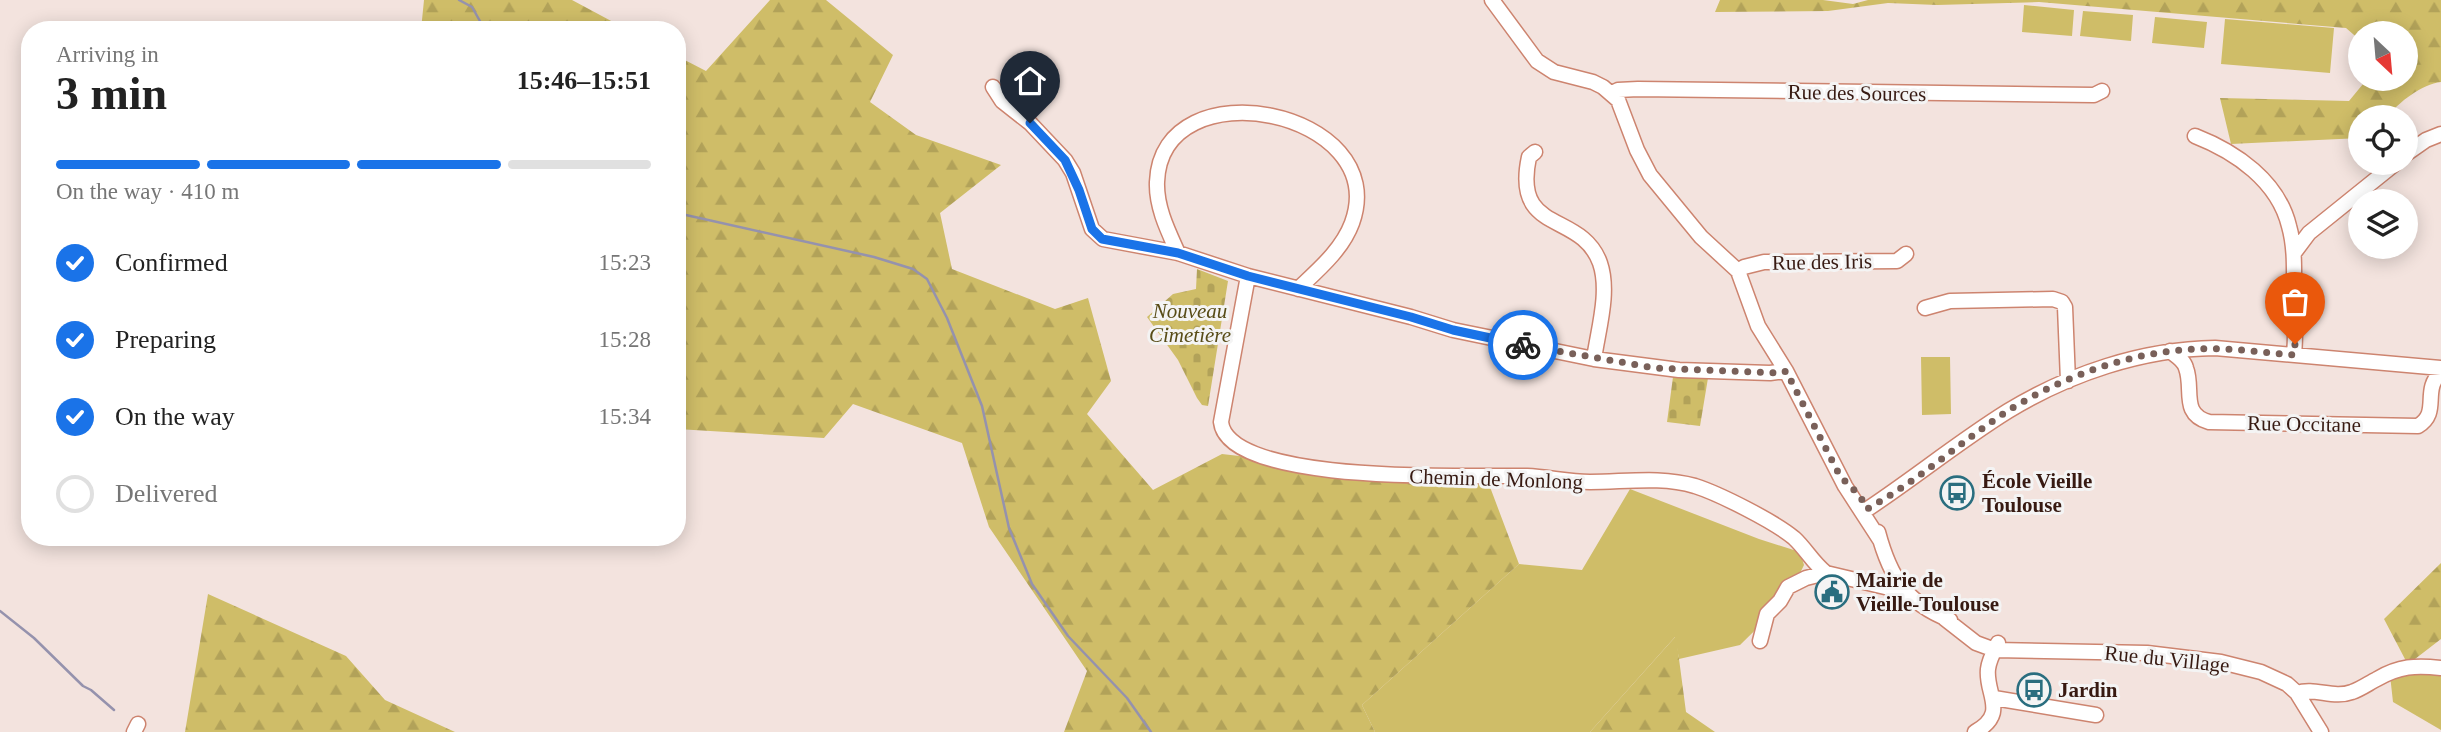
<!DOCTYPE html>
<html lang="en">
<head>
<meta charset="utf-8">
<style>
	:root { --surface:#fff; --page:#f6f6f6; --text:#222; --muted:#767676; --line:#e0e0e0; --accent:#1a73e8 }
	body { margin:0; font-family:Georgia,serif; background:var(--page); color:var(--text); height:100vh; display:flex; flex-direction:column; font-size:26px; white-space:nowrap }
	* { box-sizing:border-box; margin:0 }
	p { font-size:23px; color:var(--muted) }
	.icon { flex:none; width:38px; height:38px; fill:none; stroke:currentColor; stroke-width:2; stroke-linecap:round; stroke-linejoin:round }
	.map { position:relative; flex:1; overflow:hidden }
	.panel { position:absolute; left:21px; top:21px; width:665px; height:525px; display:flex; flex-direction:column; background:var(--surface); border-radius:28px; box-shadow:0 4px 18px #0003 }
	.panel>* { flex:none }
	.needle { width:46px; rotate:154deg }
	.controls { position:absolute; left:2348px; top:21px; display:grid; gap:14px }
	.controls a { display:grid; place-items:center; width:70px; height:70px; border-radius:50%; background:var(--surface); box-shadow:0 4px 18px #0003; font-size:35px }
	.pin { position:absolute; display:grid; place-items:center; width:60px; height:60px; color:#fff; margin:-72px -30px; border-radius:50% 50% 50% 0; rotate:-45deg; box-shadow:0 0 7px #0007 }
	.pin .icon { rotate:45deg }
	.courier { position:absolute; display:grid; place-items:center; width:70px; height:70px; margin:-35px; border:5px solid #1a73e8; border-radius:50%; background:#fff; color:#222; box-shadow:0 2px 9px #0007 }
	.overview em { font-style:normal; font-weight:700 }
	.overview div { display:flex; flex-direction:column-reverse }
	.overview { display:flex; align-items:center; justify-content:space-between; height:119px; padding:0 35px }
	h1 { font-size:46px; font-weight:700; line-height:52px }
	.bar { display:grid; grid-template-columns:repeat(4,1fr); gap:10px 7px; align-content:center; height:84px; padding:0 35px }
	.bar i { height:9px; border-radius:5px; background:var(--line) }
	.bar .active { background:var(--accent) }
	.bar p { grid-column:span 4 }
	ol { padding:0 35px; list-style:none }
	li { display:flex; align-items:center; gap:21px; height:77px }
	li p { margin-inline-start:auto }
	li .icon { padding:7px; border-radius:50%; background:var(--accent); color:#fff; stroke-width:4 }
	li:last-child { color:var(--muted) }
	li i { width:38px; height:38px; border:4px solid var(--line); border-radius:50% }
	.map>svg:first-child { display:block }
	.green { fill:#cfbd68 }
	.forest { fill:url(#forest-firs) }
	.cemetery { fill:url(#cemetery-stones) }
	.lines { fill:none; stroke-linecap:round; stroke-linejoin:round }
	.stream { stroke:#9592ad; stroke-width:2.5 }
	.minor-casing { stroke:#cd846f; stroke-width:17 }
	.minor { stroke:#fff; stroke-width:14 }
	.done { stroke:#796059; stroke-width:7; stroke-dasharray:0 12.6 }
	.route { stroke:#1a73e8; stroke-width:9 }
	.labels { text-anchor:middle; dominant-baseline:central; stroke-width:6; stroke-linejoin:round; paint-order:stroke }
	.street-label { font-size:21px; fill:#371a12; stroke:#f4f4f4 }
	.park-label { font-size:21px; font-style:italic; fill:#584c17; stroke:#f4f4f4 }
	.poi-label { font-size:21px; font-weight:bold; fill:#371a12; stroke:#f4f4f4; text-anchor:start }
</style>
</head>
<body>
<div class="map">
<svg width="2441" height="732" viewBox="0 0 2441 732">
	<defs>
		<pattern id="forest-firs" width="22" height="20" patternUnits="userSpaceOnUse" patternTransform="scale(1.75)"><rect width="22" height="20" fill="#cfbd68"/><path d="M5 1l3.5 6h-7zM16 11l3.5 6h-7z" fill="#b2a259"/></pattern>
		<pattern id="cemetery-stones" width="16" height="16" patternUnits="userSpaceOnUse" patternTransform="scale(1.75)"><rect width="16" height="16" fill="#cfbd68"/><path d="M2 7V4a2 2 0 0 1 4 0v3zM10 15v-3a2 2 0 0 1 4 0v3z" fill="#b2a259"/></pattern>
	</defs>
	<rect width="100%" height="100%" fill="#f3e3de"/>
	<!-- green -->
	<path class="green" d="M2024 5 2074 10 2072 36 2022 32Z
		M2083 11 2133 15 2131 41 2080 36Z
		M2155 17 2207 22 2204 48 2152 43Z
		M2225 19 2334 28 2330 73 2221 64Z
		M1950 357 1951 414 1922 415 1921 357Z
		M1630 489 1759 539 1800 552 1804 565 1788 598 1740 645 1679 659 1675 637 1590 732H1375L1362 705 1519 564 1582 570Z
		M2441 673V730L2393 702 2390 675Z"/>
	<!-- forest -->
	<path class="forest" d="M424 0H572L628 30H421Z
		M770 0H826L893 55 870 102 916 135 1001 165 940 213 952 269 1055 309 1088 298 1111 381 1087 414 1153 490 1222 454 1376 472 1484 471 1519 564 1362 705 1375 732H1064L1087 671 989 527 962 443 853 404 824 438 677 429V56L706 71Z
		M1720 0H1823L1853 4 1868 0H2441V82C2422 84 2399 102 2387 117H2361V138L2231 144 2220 98 2349 101 2363 84 2364 79H2406V33H2361V41L2346 28 2039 2 1937 5 1888 3 1828 11 1715 12Z
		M2441 563V639L2415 659 2430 673 2390 675 2406 661 2384 619Z
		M208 594 346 656 385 700 455 732H185Z
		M1676 636 1686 712 1715 732H1590Z"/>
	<!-- cemetery -->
	<path class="cemetery" d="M1197 269 1228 281 1208 406 1202 405 1197 398 1178 360 1147 317 1173 294 1196 289Z
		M1673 377 1708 378 1700 426 1667 422Z"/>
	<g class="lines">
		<!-- stream -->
		<path class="stream" d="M459 0 472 7 485 30
			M677 213 874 257 913 269 927 279 947 318 982 406 1009 528 1032 584 1068 636 1127 698 1151 732
			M0 611 34 638 83 686 91 690 114 710"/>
		<defs>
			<path id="minor" d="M1492 0 1537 61 1554 72 1593 82 1603 87 1618 100 1637 150 1650 175 1701 237 1738 271 1758 326 1786 371 1845 486 1880 540
				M993 87 1002 101 1030 123 1065 160 1073 173 1092 229 1103 239 1178 253 1248 276 1411 317 1453 330 1594 359 1679 370 1770 373 1786 371
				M1612 93 1618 90 1638 89 2094 95 2102 91
				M2195 136C2236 152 2278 181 2289 226 2295 247 2294 269 2294 291 2295 312 2296 334 2294 355
				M1535 152 1529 157C1512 236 1581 210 1600 263 1610 292 1598 330 1594 359
				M2406 154 2426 140 2441 134
				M1178 253C1168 231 1156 207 1157 182 1161 64 1393 110 1352 223 1342 250 1318 270 1298 289
				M2294 253 2309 233 2396 163
				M1738 271 1744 267 1764 262 1897 261 1906 254
				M1248 276 1221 422C1228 486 1476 475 1527 476 1548 477 1569 482 1590 482 1625 482 1661 476 1695 486 1720 494 1775 522 1794 538 1806 549 1813 563 1826 573L1906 592
				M1925 308 1950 301 2053 299 2062 302 2065 307 2068 381
				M2170 351C2176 356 2184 360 2186 368 2194 389 2180 414 2209 422L2418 426C2441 412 2421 391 2441 372
				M1863 512C1912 480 1958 442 2008 411 2069 374 2142 349 2215 348L2441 368
				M1878 532C1890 577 1906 603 1950 620
				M1944 618 1976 643 1995 650 2147 653 2221 662 2261 672 2287 684 2297 693 2321 732
				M1760 641 1767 614 1780 601 1788 587 1806 578 1826 573
				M2297 693C2315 687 2333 699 2352 692 2361 689 2369 683 2377 679 2399 666 2416 665 2441 668
				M1994 698 2096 715
				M134 732 138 724
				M1975 732C2009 713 1985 694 1988 669 1989 660 1994 651 1998 643"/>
		</defs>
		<!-- minor casing -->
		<use href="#minor" class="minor-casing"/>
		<!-- minor -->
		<use href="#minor" class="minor"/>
	</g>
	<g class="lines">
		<!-- done -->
		<path class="done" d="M1523 345 1655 368 1782 373 1786 371 1840 476 1860 496 1867 509C1916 482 1957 445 2003 414 2058 378 2131 351 2198 349 2230 347 2262 353 2294 355L2295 344"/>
		<!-- route -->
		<path class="route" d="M1030 123 1065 160 1079 190 1092 229 1102 239 1178 253 1248 276 1411 317 1453 330 1523 345"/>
	</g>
	<!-- icons -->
	<defs>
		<symbol id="bus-ring" viewBox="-11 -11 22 22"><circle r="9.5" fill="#f4f4f4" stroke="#2a6e7f" stroke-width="1.5"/><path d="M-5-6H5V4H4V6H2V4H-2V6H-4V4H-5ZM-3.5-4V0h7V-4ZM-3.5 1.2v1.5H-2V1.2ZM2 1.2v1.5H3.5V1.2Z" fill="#2a6e7f"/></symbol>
		<symbol id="civic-ring" viewBox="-11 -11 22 22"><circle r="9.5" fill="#f4f4f4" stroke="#2a6e7f" stroke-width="1.5"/><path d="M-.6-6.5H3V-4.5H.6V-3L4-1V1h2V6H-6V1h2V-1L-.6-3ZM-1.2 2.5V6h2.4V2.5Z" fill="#2a6e7f"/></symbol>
	</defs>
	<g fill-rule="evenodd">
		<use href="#bus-ring" x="1938" y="474" width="38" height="38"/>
		<use href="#civic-ring" x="1813" y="573" width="38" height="38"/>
		<use href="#bus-ring" x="2015" y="671" width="38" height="38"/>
	</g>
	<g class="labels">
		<!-- street labels -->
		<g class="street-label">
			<text transform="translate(1857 93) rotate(1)">Rue des Sources</text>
			<text transform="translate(1822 262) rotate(-1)">Rue des Iris</text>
			<text transform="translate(2304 424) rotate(1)">Rue Occitane</text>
			<text transform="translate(1496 479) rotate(2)">Chemin de Monlong</text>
			<text transform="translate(2167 659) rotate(6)">Rue du Village</text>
		</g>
		<!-- park labels -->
		<g class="park-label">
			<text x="1190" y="311">Nouveau<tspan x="1190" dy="24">Cimetière</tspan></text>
		</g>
		<!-- poi labels -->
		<g class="poi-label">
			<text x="1982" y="481">École Vieille<tspan x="1982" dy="24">Toulouse</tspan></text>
			<text x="1856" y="580">Mairie de<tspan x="1856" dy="24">Vieille-Toulouse</tspan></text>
			<text x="2058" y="690">Jardin</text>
		</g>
	</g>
</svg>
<div class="controls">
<a><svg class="needle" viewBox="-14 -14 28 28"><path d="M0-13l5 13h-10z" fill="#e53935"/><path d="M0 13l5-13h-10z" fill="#767676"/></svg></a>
<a><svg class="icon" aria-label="locate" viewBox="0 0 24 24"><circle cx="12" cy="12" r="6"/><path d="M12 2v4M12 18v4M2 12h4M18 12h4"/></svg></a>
<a><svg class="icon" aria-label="layers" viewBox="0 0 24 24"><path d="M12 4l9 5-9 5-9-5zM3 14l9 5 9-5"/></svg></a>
</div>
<div class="pin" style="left:2295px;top:344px;background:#ea580c"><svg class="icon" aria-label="bag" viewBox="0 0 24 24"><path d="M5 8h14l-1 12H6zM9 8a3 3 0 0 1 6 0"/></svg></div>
<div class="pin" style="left:1030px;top:123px;background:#1f2937"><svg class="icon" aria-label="home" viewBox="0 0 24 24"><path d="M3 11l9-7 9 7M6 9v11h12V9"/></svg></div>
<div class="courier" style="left:1523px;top:345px"><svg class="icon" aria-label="bike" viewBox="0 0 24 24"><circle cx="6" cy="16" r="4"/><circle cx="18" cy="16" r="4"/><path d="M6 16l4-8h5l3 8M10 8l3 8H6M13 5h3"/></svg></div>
<section class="panel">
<div class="overview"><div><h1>3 min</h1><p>Arriving in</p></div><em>15:46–15:51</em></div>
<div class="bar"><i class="active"></i><i class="active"></i><i class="active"></i><i></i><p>On the way · 410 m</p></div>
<ol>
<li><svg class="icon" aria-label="check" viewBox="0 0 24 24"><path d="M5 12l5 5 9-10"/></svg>Confirmed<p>15:23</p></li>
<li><svg class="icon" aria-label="check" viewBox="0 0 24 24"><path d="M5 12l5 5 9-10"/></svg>Preparing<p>15:28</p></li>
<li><svg class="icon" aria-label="check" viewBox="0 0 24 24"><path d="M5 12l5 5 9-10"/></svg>On the way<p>15:34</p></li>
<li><i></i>Delivered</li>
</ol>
</section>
</div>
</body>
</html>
